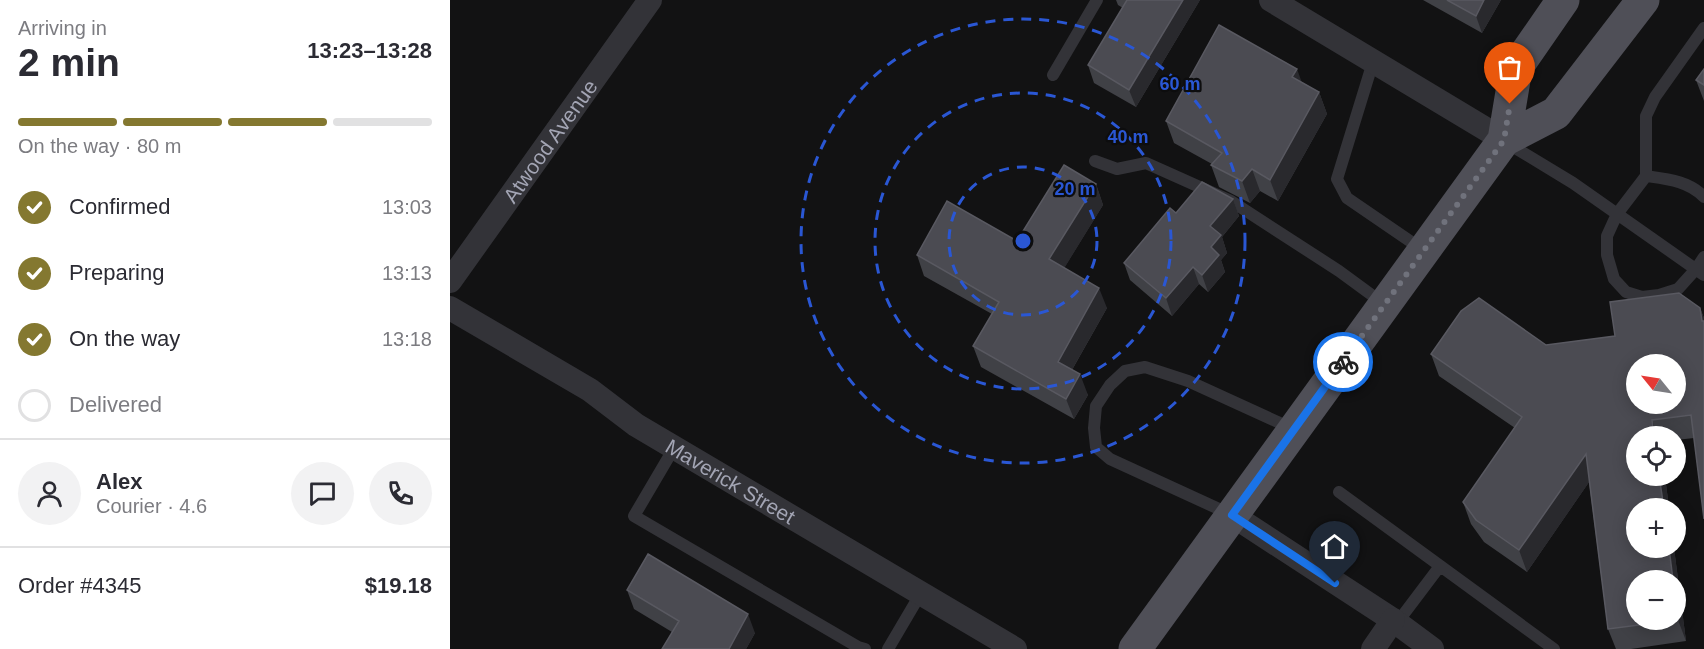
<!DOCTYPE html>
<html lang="en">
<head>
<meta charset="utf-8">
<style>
	:root { --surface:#fff; --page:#f2f2f3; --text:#2b2b33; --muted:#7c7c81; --line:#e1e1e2; --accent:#847830 }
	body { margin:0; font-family:Helvetica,sans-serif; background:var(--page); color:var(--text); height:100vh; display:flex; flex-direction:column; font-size:22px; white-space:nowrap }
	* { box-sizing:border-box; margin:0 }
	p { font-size:20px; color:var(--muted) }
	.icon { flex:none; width:33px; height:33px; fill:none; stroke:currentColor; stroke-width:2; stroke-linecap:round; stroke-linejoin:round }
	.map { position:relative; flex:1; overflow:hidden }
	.details { display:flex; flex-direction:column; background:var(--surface); width:450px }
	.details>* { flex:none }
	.needle { width:39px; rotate:300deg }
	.buttons { position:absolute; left:1176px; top:354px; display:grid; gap:12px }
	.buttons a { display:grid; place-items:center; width:60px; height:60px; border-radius:50%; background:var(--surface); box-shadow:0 3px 15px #0003; font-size:30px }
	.pin { position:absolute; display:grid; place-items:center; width:51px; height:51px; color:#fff; margin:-62px -26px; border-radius:50% 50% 50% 0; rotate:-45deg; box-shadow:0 0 6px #0007 }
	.pin .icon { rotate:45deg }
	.courier { position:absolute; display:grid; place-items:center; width:60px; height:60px; margin:-30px; border:4px solid #1a73e8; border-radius:50%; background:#fff; color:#222; box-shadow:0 2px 8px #0007 }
	.summary em { font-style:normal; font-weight:800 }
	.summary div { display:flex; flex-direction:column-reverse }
	.summary { display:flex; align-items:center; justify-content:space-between; height:102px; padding:0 18px }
	h1 { font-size:39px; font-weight:800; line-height:45px }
	.bar { display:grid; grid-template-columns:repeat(4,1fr); gap:9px 6px; align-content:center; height:72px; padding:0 18px }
	.bar i { height:8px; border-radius:4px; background:var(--line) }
	.bar .selected { background:var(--accent) }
	.bar p { grid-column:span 4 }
	.line { display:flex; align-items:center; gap:15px; padding:0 18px; border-top:2px solid var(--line) }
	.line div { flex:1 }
	.round { display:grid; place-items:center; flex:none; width:63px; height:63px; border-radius:32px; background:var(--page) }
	ol { padding:0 18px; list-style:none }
	li { display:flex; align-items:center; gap:18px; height:66px }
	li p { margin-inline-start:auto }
	li .icon { padding:6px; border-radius:50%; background:var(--accent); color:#fff; stroke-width:4 }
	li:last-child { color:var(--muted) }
	li i { width:33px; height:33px; border:3px solid var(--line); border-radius:50% }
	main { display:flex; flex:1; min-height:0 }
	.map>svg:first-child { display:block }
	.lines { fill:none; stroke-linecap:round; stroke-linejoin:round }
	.service { stroke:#333338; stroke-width:12 }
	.minor { stroke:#333338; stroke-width:24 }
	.primary { stroke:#4f4f57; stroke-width:33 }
	.wall { fill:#404146 }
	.shaded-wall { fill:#29292d }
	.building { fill:#4b4b52; stroke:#595961; stroke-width:1.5; fill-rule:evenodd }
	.done { stroke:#70727c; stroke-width:6; stroke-dasharray:0 10.8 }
	.route { stroke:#1a73e8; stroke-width:8 }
	.ring { fill:none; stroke:#2a57d4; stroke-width:3; stroke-dasharray:10 8 }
	.labels { text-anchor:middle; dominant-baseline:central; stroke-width:4.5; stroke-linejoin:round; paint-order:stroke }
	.street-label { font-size:21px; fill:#a3a5b4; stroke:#0d0d0e }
	.centre { fill:#2a57d4; stroke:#0d0d0e; stroke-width:3 }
	.ring-label { font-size:18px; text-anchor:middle; font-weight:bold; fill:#2a57d4; stroke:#0d0d0e; stroke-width:4.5; stroke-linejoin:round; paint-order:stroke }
</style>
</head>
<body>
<main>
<section class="details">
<div class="summary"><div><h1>2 min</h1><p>Arriving in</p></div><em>13:23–13:28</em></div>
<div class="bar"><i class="selected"></i><i class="selected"></i><i class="selected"></i><i></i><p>On the way · 80 m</p></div>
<ol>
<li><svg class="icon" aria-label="check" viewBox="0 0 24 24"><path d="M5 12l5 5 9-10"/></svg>Confirmed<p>13:03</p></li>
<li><svg class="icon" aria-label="check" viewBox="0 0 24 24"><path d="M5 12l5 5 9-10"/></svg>Preparing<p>13:13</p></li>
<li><svg class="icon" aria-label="check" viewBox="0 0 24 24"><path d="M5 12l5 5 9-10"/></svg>On the way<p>13:18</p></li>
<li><i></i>Delivered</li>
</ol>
<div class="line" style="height:108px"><a class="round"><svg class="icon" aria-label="person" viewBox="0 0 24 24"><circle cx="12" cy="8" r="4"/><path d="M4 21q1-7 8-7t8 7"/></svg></a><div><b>Alex</b><p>Courier · 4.6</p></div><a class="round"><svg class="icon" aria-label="chat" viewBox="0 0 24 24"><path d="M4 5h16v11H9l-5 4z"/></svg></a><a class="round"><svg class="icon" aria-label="phone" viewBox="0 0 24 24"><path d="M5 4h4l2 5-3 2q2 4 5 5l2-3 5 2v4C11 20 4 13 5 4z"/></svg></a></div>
<div class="line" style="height:78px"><div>Order #4345</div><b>$19.18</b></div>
</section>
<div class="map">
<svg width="1254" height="649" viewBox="0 0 1254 649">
	<rect width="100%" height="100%" fill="#121213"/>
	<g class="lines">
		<!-- service -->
		<path class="service" d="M1254 28 1205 97 1196 116V176L1167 214 1157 236V255L1164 279 1176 292 1192 297 1209 295 1228 289 1246 269 1254 257
			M923 62 887 179 897 198 973 250
			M603 75 647 0
			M1057 143 1123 183 1254 275
			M645 161 667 169 696 163 781 201 889 271 934 304
			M1196 176C1217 179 1239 181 1254 197
			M224 448 184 516 408 647 415 649
			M889 492 1104 649
			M782 515 660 459 646 447 644 428 646 406 660 385 675 371 695 367 738 381 843 429
			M947 623 990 566
			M438 649 471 593"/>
		<!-- minor -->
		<g class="minor">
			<path d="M821 0 1054 140"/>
			<path id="s1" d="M0 281 200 0"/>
			<path id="s2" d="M0 308 140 390 186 425 565 649"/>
			<path d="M782 515 943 620 982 649"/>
			<path d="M923 649 943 620"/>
		</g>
		<!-- primary -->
		<path class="primary" d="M1054 140 1066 68 1113 0
			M685 649 1054 140 1106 113 1193 0"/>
	</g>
	<!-- wall -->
	<path class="wall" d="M666 0H750L686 107 644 83 638 65 673 8 668 5Z
		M973 0H1051L1032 33Z
		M1254 69V101L1246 80Z
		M852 82 869 92 877 114 828 201 810 191 800 203 769 187 761 165 762 164 724 143 716 121Z
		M646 184 653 205 614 268 657 308 622 370 638 395 624 419 531 367 523 346 542 314 474 276 467 255 567 241Z
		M783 199 789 216 772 237 777 253 771 260 775 272 758 292 749 284 722 316 680 280 674 263 726 213Z
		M1250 308 1254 318V519L1244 438 1226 440V436H1186V476H1215L1219 508 1186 548H1224L1236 641 1181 649H1166L1158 629 1139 482 1077 572 1034 542 1021 524 1013 502 1065 428 989 376 981 354 1096 345 1165 336Z
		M177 590 305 633 296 649H212L222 632 184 609Z"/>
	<!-- shaded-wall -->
	<path class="shaded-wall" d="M733 0H750L686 107 679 90Z
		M1034 0H1051L1032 33 1026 16Z
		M847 69 855 91 842 77Z
		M869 92 877 114 828 201 820 180Z
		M802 169 810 191 800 203 792 181Z
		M646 184 653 205 607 280 599 259Z
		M783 199 789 216 772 237 777 253 771 260 775 272 758 292 752 275 761 247 760 226Z
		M743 267 749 284 722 316 716 298Z
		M649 288 657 308 615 382 608 362Z
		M1250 308 1254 318V327L1252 321Z
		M630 374 638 395 624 419 616 399Z
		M1202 420 1208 436H1204Z
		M1136 454 1144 475 1077 572 1069 550Z
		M1209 476H1215L1219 508H1214Z
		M1219 548H1224L1236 641 1228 620 1226 600V580H1223Z
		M298 614 305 633 296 649H279Z"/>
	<!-- building -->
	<path class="building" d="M677 0H733L679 90 638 65Z
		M997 0H1034L1026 16Z
		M769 25 847 69 842 77 869 92 820 180 802 169 792 181 761 165 772 153 716 121Z
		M1254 69V85L1246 80Z
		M614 165 646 184 599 259 649 288 608 362 630 374 616 399 523 346 549 302 467 255 497 201 567 241Z
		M752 182 783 199 760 226 771 235 761 247 769 255 752 275 743 267 716 298 674 263 720 208 726 213Z
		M1229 293 1250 308 1252 321H1254V519L1241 415 1202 420 1204 436H1186V476H1209L1214 508H1186V548H1219L1223 580H1186V620H1226V600L1228 620 1158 629 1136 454 1069 550 1026 520 1013 502 1072 417 981 354 1011 311 1029 298 1096 345 1165 336 1160 302ZM1186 364H1226V404H1186Z
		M198 554 298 614 279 649H212L229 621 177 590Z"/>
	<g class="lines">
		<!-- done -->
		<path class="done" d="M893 362 1054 140 1060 104"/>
		<!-- route -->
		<path class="route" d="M885 583 782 515 893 362"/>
	</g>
	<!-- distance rings -->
	<g class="ring">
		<circle cx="573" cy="241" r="74"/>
		<circle cx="573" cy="241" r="148"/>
		<circle cx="573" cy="241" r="222"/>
	</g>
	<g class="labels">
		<!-- street labels -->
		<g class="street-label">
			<text stroke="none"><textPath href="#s1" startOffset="172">Atwood Avenue</textPath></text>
			<text stroke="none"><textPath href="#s2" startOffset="330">Maverick Street</textPath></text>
		</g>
	</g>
	<circle cx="573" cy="241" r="9" class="centre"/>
	<g class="ring-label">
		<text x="730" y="90">60 m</text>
		<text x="678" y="143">40 m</text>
		<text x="625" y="195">20 m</text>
	</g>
</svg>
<div class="buttons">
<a><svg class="needle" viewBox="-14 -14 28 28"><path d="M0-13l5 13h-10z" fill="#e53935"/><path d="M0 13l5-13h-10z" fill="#7c7c81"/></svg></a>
<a><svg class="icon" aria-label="locate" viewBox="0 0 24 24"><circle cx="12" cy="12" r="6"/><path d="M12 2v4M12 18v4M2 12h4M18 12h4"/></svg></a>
<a>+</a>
<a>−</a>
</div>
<div class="pin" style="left:1060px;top:104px;background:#ea580c"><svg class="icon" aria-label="bag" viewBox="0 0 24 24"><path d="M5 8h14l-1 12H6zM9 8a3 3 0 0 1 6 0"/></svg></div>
<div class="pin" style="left:885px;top:583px;background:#1f2937"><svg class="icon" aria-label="home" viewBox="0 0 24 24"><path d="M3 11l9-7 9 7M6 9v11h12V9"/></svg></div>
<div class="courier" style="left:893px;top:362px"><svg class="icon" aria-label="bike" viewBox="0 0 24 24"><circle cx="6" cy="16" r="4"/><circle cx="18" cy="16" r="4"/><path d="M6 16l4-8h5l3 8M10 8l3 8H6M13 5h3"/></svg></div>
</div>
</main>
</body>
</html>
